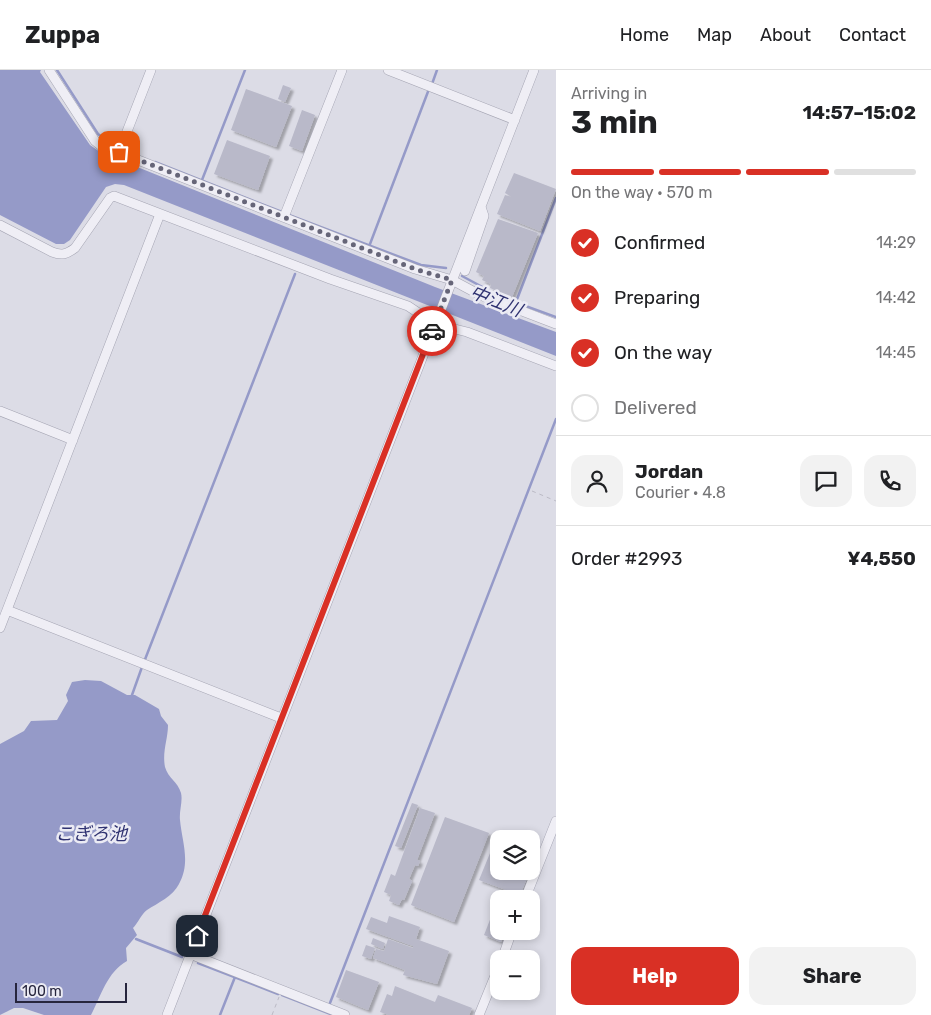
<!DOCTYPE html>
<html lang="en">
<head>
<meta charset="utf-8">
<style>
	:root { --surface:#fff; --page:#f2f2f2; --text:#202124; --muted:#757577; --line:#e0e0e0; --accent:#d93025 }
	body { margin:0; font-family:Rubik,"Noto Sans JP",sans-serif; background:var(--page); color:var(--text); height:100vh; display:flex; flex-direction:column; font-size:19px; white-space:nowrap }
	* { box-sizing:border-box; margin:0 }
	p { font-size:16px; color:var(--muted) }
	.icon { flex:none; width:28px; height:28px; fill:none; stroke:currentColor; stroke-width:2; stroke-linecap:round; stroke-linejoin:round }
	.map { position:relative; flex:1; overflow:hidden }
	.panel { display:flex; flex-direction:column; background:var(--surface); width:375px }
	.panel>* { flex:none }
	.tools { position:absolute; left:490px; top:760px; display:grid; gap:10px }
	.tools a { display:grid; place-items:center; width:50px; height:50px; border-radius:10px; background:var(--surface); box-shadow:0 2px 8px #0003; font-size:25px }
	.scale { position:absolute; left:15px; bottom:12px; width:112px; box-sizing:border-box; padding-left:5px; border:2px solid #26253d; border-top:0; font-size:14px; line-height:18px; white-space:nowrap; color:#26253d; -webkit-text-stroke:4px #ebebf4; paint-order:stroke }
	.pin { position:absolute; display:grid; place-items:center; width:42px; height:42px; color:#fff; margin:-21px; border-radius:10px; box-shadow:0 2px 8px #0006 }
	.courier { position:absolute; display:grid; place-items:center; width:50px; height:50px; margin:-25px; border:4px solid #d93025; border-radius:50%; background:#fff; color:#222; box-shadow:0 1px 6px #0007 }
	.headline em { font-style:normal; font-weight:700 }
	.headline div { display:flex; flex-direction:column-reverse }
	.headline { display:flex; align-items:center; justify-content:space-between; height:85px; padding:0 15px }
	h1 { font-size:32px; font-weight:700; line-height:38px }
	.bar { display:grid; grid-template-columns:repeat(4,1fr); gap:8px 5px; align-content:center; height:60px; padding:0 15px }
	.bar i { height:6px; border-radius:4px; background:var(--line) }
	.bar .current { background:var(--accent) }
	.bar p { grid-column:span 4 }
	.line { display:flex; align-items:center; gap:12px; padding:0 15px; border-top:1px solid var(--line) }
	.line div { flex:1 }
	.round { display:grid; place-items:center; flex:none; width:52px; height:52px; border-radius:15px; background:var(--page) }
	ol { padding:0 15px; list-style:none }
	li { display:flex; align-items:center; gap:15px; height:55px }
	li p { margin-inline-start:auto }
	li .icon { padding:5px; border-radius:50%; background:var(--accent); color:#fff; stroke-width:4 }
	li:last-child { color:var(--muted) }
	li i { width:28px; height:28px; border:2px solid var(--line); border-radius:50% }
	.primary-button { display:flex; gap:10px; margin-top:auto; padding:10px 15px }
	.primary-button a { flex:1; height:58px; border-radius:15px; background:var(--accent); color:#fff; font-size:20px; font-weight:700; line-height:58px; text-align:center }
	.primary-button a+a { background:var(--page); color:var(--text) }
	header { display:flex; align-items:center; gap:30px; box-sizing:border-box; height:70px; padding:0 25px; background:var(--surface); border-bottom:1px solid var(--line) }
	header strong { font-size:24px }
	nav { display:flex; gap:28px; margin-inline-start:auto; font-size:18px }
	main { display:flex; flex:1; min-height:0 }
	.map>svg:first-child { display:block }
	.water { fill:#959ac8 }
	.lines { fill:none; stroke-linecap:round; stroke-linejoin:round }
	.stream { stroke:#959ac8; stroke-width:2.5 }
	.building { fill:#b9b9c9; filter:url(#shadow) }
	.minor-casing { stroke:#a5a5b3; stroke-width:10 }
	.path { stroke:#bbbac5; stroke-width:1; stroke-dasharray:4 4; stroke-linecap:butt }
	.minor { stroke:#efeef5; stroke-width:9 }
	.done { stroke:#666578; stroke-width:5; stroke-dasharray:0 9 }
	.route { stroke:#d93025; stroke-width:6 }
	.labels { text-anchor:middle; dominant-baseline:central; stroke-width:5; stroke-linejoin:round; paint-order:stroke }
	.water-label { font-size:18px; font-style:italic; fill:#2f3271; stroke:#ebebf4 }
</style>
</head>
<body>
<header>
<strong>Zuppa</strong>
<nav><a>Home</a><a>Map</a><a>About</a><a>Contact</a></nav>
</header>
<main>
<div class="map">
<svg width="556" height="945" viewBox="0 0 556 945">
	<defs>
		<filter id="shadow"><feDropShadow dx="3" dy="3" stdDeviation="1" flood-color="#0004"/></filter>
	</defs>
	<rect width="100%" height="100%" fill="#dcdce6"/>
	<!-- water -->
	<path class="water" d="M0 0H41L40 2 90 75 100 82 435 217 556 262V286L124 115 115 114 106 117 70 170 64 174H56L0 145Z
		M85 610 101 611 127 625H135L159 639 161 646 168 655C168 669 162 682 165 697 168 708 178 712 181 723 183 731 179 741 180 750 182 772 191 792 179 814 173 826 158 833 147 840 142 843 138 853 133 858L137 865 126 878 127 891C107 902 101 926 91 945H44L23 938H14L0 945V674L24 661 31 651 57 650 68 631 66 625 72 612Z"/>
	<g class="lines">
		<!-- stream -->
		<path class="stream" d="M57 0 98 64 116 77
			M432 14 437 0
			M155 92 282 142
			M202 110 245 0
			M289 145 421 195 446 198
			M370 174 429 19
			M462 206 501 227 556 247
			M516 232 556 128
			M144 592 295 204
			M132 625 142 597
			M136 869 182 887
			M198 893 278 924
			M282 925 333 945
			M330 933 556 349
			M220 945 235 907"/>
	</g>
	<!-- building -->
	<path class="building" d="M283 15 291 18 285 32 278 29Z
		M246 19 292 36 276 77 231 60Z
		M302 40 315 45 302 81 289 76Z
		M227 70 270 86 258 120 214 104Z
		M514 103 556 119 540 161 497 144 505 125 512 127 505 123Z
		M498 149 538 163 512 227 490 218 491 214 482 210 484 206 476 202Z
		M412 733 418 735 401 778 395 776Z
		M420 738 435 743 417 790 420 791 418 796 415 795 409 809 412 811 404 830 402 829 399 835 389 831 391 825 384 822 391 804 395 806Z
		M445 747 489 763 454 852 411 835Z
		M497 766 504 769H499V801H530L520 825 479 810Z
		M493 842 499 844V861H505L501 872 484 865Z
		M389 846 420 857 416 869 449 881 437 914 403 905 405 900 373 888 376 879 384 881 388 869 413 878V876L366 859 371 847 387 853Z
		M373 868 385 873 383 879 371 874Z
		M366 875 375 878 371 889 362 886Z
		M346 900 379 912 368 940 336 927Z
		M395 916 435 932 438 925 472 938 469 945H389L380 942 387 924 392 926Z"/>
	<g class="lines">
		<defs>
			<path id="minor" d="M49 0 95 71 100 75 415 199 452 210 480 225 556 254
				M388 0 515 50
				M119 82 151 0
				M284 147 342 0
				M0 155 52 182C62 186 67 184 75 178L110 128 114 126 330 209 408 236 435 254 467 262 556 296
				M465 201 484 146 481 137
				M0 341 73 370
				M7 540 281 648
				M0 558 160 144
				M525 829 556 751
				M190 884 345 945
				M502 889 512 861
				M167 945 534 0
				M479 945 499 896"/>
		</defs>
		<!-- minor casing -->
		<use href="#minor" class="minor-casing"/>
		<!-- path -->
		<path class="path" d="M532 421 556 431
			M272 945 279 927"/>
		<!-- minor -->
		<use href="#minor" class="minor"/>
	</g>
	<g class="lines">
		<!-- done -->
		<path class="done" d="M119 82 415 199 452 210 432 261"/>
		<!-- route -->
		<path class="route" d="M197 866 432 261"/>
	</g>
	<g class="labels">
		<!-- water labels -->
		<g class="water-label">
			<text transform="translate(496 231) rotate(22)">中江川</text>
			<text x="91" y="764">こぎろ池</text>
		</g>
	</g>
</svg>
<div class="tools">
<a><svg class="icon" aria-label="layers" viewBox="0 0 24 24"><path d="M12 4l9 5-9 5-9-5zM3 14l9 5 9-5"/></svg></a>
<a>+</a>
<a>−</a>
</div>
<div class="scale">100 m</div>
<div class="pin" style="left:119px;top:82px;background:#ea580c"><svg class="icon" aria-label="bag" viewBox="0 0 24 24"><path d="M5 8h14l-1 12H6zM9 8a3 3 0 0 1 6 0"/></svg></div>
<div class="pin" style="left:197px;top:866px;background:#1f2937"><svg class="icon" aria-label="home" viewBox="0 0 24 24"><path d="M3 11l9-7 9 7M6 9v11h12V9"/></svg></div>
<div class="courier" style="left:432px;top:261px"><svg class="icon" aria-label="car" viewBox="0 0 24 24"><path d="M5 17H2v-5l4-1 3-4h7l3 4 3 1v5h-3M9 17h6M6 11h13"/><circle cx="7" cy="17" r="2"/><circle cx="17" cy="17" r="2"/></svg></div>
</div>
<section class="panel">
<div class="headline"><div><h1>3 min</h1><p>Arriving in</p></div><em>14:57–15:02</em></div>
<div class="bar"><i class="current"></i><i class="current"></i><i class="current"></i><i></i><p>On the way · 570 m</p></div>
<ol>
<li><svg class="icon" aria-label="check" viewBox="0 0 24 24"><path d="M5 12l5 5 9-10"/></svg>Confirmed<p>14:29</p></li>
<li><svg class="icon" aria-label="check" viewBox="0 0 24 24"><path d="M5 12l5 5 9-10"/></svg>Preparing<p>14:42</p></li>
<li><svg class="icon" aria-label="check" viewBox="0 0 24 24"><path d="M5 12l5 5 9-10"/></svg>On the way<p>14:45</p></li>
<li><i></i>Delivered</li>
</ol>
<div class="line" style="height:90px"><a class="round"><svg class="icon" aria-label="person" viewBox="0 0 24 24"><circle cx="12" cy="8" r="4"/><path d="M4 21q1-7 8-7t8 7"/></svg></a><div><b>Jordan</b><p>Courier · 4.8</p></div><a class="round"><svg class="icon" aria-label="chat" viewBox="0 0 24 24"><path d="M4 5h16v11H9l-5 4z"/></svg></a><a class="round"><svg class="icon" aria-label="phone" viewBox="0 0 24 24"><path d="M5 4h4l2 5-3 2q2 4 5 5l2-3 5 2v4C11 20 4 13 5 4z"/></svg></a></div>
<div class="line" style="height:65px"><div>Order #2993</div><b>¥4,550</b></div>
<div class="primary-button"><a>Help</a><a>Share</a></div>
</section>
</main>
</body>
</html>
